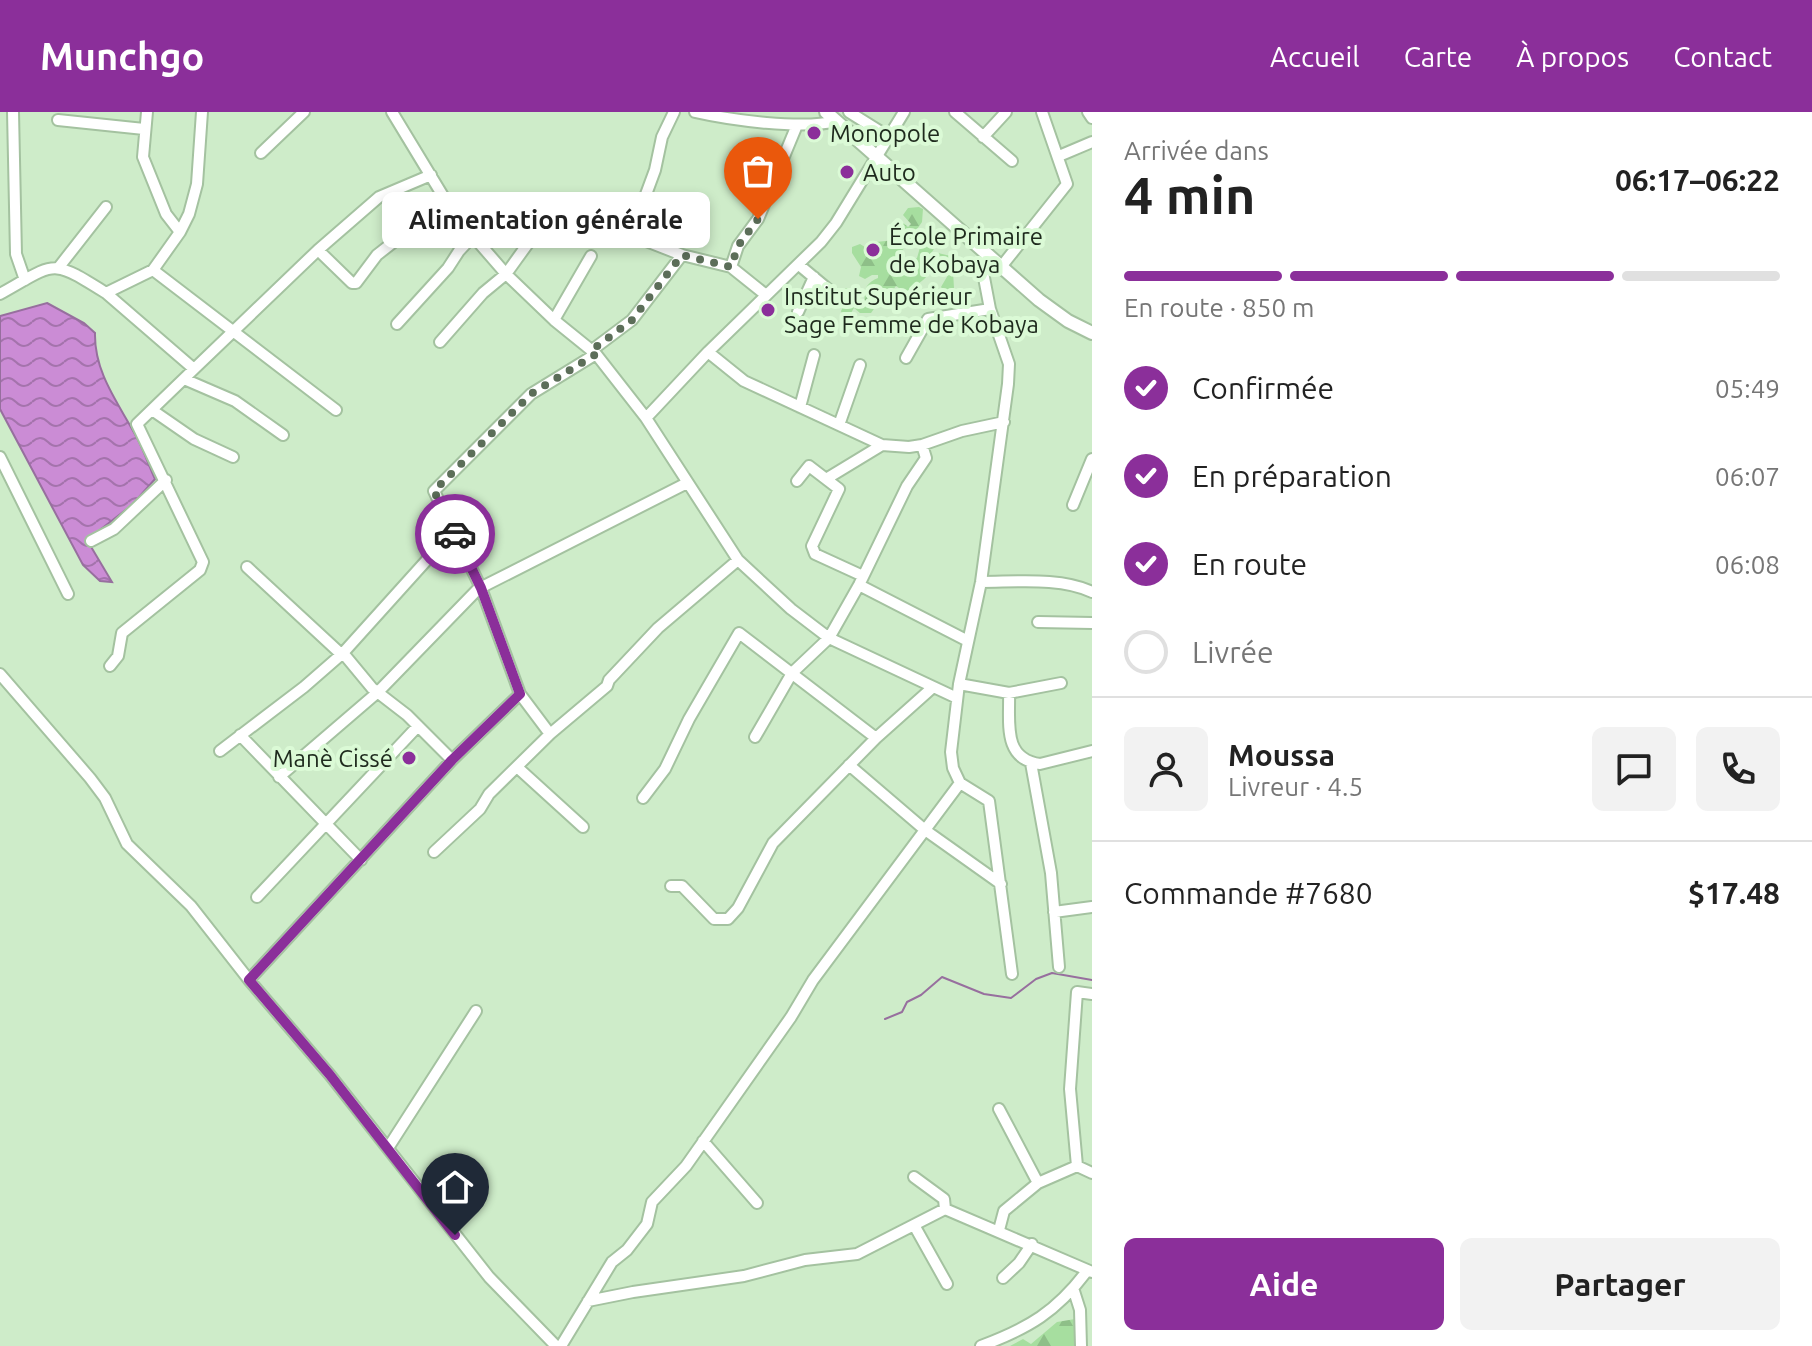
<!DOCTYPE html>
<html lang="fr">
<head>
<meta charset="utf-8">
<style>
	:root { --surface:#fff; --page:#f2f2f2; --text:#222; --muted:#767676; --line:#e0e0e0; --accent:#8b2f9a }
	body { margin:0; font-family:Ubuntu,sans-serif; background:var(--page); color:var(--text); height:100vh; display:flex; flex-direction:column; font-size:30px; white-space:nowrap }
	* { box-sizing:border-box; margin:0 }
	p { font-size:26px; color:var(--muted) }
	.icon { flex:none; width:44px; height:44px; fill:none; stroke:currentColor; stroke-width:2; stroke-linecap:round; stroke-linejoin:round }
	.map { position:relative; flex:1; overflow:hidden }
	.sheet { display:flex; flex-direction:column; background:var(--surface); width:720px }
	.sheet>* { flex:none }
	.pin { position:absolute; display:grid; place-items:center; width:68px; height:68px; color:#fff; margin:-82px -34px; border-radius:50% 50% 50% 0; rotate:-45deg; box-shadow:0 0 8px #0007 }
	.pin .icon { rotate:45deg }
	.courier { position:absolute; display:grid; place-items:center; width:80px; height:80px; margin:-40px; border:6px solid #8b2f9a; border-radius:50%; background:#fff; color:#222; box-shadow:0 2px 10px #0007 }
	.bubble { position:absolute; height:56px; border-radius:12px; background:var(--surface); box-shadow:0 4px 12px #0003; font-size:26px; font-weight:600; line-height:56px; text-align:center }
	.summary em { font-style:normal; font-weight:600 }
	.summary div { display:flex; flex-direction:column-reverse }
	.summary { display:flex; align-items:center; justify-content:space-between; height:136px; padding:0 32px }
	h1 { font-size:52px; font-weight:600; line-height:60px }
	.bar { display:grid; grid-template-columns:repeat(4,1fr); gap:12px 8px; align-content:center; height:96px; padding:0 32px }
	.bar i { height:10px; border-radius:6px; background:var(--line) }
	.bar .active { background:var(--accent) }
	.bar p { grid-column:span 4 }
	.line { display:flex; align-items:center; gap:20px; padding:0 32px; border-top:2px solid var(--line) }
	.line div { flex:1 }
	.round { display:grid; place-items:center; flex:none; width:84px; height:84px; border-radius:12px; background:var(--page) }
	ol { padding:0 32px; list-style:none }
	li { display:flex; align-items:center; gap:24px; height:88px }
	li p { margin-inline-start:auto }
	li .icon { padding:8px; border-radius:50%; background:var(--accent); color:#fff; stroke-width:4 }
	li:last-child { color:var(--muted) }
	li i { width:44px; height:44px; border:4px solid var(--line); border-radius:50% }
	.action { display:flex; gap:16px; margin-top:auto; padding:16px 32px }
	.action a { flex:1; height:92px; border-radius:12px; background:var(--accent); color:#fff; font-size:32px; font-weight:600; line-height:92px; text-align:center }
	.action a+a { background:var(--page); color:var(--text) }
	header { display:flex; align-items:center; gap:48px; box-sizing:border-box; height:112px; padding:0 40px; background:var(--accent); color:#fff }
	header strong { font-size:38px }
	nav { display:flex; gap:44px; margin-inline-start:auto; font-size:28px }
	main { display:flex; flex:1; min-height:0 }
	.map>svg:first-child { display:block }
	.forest { fill:url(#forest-firs) }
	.water { fill:url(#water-waves); stroke:#976f9e; stroke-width:2 }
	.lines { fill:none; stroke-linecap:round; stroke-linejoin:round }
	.stream { stroke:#976f9e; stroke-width:2 }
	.minor-casing { stroke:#a4c2a0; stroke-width:14 }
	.major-casing { stroke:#a4c2a0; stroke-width:16 }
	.minor { stroke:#fff; stroke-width:10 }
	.major { stroke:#fff; stroke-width:12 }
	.done { stroke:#5c6e59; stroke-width:8; stroke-dasharray:0 14.4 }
	.route { stroke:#8b2f9a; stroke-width:10 }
	.poi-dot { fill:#8b2f9a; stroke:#dbfad6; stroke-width:3 }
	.labels { text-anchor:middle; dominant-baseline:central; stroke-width:8; stroke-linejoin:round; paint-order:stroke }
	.poi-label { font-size:24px; fill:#1e2a1d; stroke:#dbfad6; text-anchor:start }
</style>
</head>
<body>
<header>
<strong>Munchgo</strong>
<nav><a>Accueil</a><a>Carte</a><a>À propos</a><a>Contact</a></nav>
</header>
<main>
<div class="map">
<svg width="1092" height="1234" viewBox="0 0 1092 1234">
	<defs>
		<pattern id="forest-firs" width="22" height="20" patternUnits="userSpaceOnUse" patternTransform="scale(2)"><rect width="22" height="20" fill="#a6de9f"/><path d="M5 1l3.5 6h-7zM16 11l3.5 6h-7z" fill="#8ebf88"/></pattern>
		<pattern id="water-waves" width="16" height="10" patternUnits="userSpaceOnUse" patternTransform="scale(2)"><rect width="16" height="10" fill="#cb8cd5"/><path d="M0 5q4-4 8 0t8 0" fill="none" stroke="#a473ac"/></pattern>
	</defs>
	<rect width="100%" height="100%" fill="#ceecc9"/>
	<!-- forest -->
	<path class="forest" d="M919 95 923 97 922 110 900 142 905 148 917 146 923 125 931 126 937 132 927 148 928 152 938 141 959 146 961 152 953 159 954 176 945 180 941 175 948 163 936 152C928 165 920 172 905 180L896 174 892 179 897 186 895 195 889 197 885 194 887 188 884 182H880L879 190 871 201H860L854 196 848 206H843L841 199 844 193 840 184 846 176 850 177 851 183 865 191C863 178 866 171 878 166V163H872L865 167 859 164 861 155 852 141V135L860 132 865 135 875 133 876 130 895 128 898 111 901 109 908 115 911 112 903 103 908 96Z
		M1075 1207 1076 1234H1010L1023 1227 1031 1232 1057 1210Z"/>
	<!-- water -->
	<path class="water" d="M47 191 84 211 95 221C94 261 119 292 137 326 144 339 149 354 155 367L132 393 87 428 112 470 100 469 83 453 0 297V204Z"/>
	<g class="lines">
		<!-- stream -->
		<path class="stream" d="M885 907 902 900 907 890 921 883 942 865 984 882 1011 886 1036 867 1052 861 1092 868"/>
		<defs>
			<path id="minor" d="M13 0 16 142 25 168
				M147 0 143 45 166 102 180 120
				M392 0 446 89 473 124 506 162 554 208 596 242 646 306 738 448 791 497 829 526 957 586
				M674 0 662 25 655 58 631 123 682 143 731 155 766 183
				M695 0C730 8 803 18 836 9
				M849 0 889 25
				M955 0 1012 49
				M1088 0 1092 6
				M58 8 144 17
				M983 25 1006 0
				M261 41 304 0
				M1059 44 1092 30
				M318 138 352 171H356L377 143 446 89
				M991 147 982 155 990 197 1009 252 1008 272 981 470 959 572 951 640 953 656 960 671 989 689 1012 862
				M799 153 841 188
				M59 155 106 95
				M731 155 738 134 758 107 797 13
				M1001 155 1067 72 1042 0
				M153 158 336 298
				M0 182C57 150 50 146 106 181
				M798 200 814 165
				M554 208 591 144
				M397 212 448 156 459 139 473 124
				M440 230 483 181 506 162 537 119 538 111 519 93
				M592 238 632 208 682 143
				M708 240 744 269 882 333 909 335 922 333 962 319 1004 310
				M906 246 928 207 990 197
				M194 257 318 138 379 85 431 63
				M184 267 235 289 283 323
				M800 295 814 243
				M152 298 194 327 233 345
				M646 306 708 240 821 130 836 111 904 0
				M839 313 860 253
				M0 345 68 482
				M826 367 882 333
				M797 369 809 354 839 377 812 434 815 442 863 464
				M1073 393 1092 347
				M91 429 114 417 166 368
				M247 455 341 542
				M981 470C1016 470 1061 465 1092 480
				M859 473 968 529
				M1038 510 1092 511
				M343 541 453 419
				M110 554 118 544 122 521 200 458 203 450 137 312 194 257 106 181 153 158 180 120 189 102 197 72 202 0
				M0 562 90 666 105 686 127 732 191 794 249 868 330 963 489 1165 556 1234
				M959 572 1009 581 1061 571
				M1009 581C1010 610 1002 647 1040 652L1092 639
				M520 582 481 476 434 379 531 282 596 242
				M240 623 361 748
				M755 625 792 561 829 526 859 473 907 374 926 346 922 333
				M220 639 304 575 343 541 372 576 407 603 452 648 520 582 550 622
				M1031 651 1051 761 1059 855
				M849 653 925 718 1001 772
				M517 655 583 715
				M279 665 378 580 478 477 687 371
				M643 686 665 657 689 607 739 521 876 626
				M434 740 480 697 489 682 550 622 607 574 609 568 658 516 738 448
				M671 774H682L714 807H728L738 796 773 731 876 626 932 576
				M257 785 418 614
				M1054 800 1092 795
				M249 868 452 648
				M999 997 1038 1071
				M703 1029 757 1091
				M388 1036 476 899
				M1077 1054 1070 977 1077 880 1092 882
				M914 1065 944 1087 945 1097
				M914 1113 947 1172
				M999 1118 1004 1099 1038 1071 1077 1054 1092 1061
				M1003 1166 1019 1151 1032 1132
				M1073 1176 1080 1198 1081 1234
				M588 1189 633 1180 744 1164 805 1148 857 1142 945 1097 1092 1160
				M561 1234 612 1150 627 1138 647 1112 652 1090 686 1054 791 905 813 868 960 671
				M981 1234C1029 1216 1056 1200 1087 1159"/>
			<path id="major" d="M826 0 1039 188 1068 209 1092 221"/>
		</defs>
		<!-- minor casing -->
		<use href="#minor" class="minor-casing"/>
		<!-- major casing -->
		<use href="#major" class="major-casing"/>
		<!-- minor -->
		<use href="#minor" class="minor"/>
		<!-- major -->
		<use href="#major" class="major"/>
	</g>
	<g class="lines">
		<!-- done -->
		<path class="done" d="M455 422 434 379 531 282 596 242 592 238 632 208 682 143 731 155 738 134 758 107"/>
		<!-- route -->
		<path class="route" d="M455 422 481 476 520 582 452 648 249 868 330 963 455 1123"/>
	</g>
	<!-- markers -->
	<g class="poi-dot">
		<circle cx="814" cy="21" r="8"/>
		<circle cx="847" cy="60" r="8"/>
		<circle cx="873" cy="138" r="8"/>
		<circle cx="768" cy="198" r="8"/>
		<circle cx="409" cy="646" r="8"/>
	</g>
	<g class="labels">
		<!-- poi labels -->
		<g class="poi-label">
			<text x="830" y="21">Monopole</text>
			<text x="863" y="60">Auto</text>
			<text x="889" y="124">École Primaire<tspan x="889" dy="28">de Kobaya</tspan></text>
			<text x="784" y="184">Institut Supérieur<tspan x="784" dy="28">Sage Femme de Kobaya</tspan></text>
			<text x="393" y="646" text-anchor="end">Manè Cissé</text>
		</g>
	</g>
</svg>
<div class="pin" style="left:758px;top:107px;background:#ea580c"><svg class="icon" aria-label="bag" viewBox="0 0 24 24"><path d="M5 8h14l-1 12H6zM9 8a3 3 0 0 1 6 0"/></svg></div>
<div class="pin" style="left:455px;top:1123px;background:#1f2937"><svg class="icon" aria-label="home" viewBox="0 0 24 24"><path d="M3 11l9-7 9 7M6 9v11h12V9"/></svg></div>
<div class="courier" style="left:455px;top:422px"><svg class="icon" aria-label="car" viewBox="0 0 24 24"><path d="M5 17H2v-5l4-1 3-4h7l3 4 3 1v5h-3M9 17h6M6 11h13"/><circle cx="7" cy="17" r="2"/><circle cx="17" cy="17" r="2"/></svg></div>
<div class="bubble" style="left:382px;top:80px;width:328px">Alimentation générale</div>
</div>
<section class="sheet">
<div class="summary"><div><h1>4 min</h1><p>Arrivée dans</p></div><em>06:17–06:22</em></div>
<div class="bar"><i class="active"></i><i class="active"></i><i class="active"></i><i></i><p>En route · 850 m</p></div>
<ol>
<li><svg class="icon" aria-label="check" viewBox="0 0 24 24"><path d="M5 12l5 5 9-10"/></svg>Confirmée<p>05:49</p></li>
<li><svg class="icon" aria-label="check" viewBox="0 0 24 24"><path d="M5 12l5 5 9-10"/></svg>En préparation<p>06:07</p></li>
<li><svg class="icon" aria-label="check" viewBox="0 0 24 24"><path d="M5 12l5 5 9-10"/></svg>En route<p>06:08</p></li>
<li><i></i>Livrée</li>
</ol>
<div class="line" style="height:144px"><a class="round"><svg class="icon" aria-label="person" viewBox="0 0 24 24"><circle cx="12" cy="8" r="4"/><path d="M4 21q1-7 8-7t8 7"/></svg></a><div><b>Moussa</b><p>Livreur · 4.5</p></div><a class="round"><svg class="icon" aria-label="chat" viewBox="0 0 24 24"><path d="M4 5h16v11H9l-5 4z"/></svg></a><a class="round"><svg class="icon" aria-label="phone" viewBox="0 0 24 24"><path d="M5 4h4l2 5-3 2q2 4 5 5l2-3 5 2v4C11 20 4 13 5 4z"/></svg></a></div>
<div class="line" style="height:104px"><div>Commande #7680</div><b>$17.48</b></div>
<div class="action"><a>Aide</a><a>Partager</a></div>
</section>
</main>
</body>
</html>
